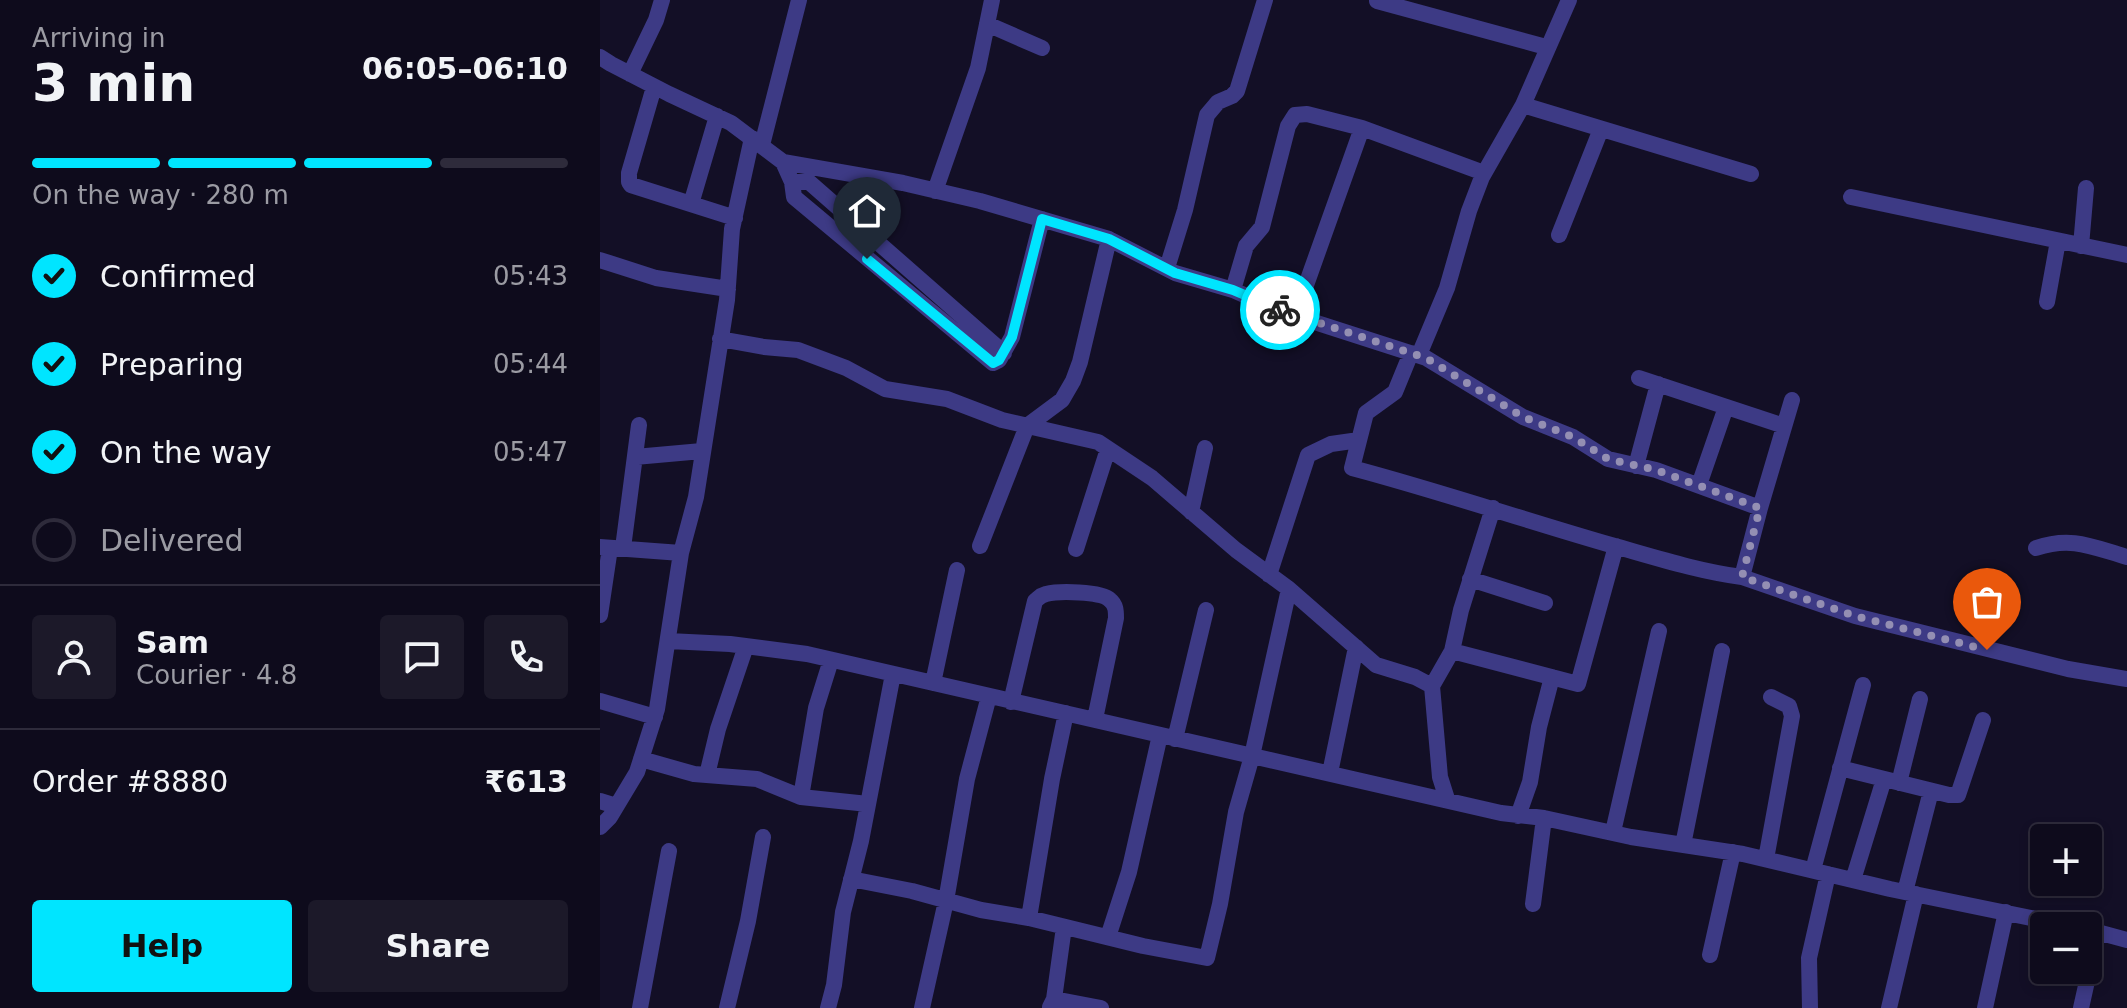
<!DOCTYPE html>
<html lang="en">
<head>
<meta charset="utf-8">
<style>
	:root { --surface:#0e0b1c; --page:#1c1929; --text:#f1f3f6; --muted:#9b9ba3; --line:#2e2b3b; --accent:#00e5ff }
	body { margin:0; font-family:"DejaVu Sans",sans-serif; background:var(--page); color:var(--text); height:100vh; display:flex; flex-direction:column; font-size:30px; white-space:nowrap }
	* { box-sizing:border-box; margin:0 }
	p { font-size:26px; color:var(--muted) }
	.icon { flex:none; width:44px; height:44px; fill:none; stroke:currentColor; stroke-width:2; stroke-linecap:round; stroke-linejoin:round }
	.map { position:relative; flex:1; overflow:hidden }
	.sheet { display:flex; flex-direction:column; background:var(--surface); width:600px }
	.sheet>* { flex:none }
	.buttons { position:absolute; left:1430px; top:824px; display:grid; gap:16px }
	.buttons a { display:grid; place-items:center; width:72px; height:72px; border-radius:8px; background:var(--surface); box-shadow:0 4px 12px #0003,0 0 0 2px var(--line); font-size:40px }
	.pin { position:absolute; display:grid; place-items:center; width:68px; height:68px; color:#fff; margin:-82px -34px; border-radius:50% 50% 50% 0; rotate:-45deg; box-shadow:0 0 8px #0007 }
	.pin .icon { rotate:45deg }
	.courier { position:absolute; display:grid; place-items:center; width:80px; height:80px; margin:-40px; border:6px solid #00e5ff; border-radius:50%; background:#fff; color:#222; box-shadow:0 2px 10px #0007 }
	.overview em { font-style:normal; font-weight:700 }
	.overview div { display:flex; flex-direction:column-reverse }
	.overview { display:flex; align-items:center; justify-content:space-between; height:136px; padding:0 32px }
	h1 { font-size:52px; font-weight:700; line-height:60px }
	.bar { display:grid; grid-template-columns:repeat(4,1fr); gap:12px 8px; align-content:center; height:96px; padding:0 32px }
	.bar i { height:10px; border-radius:6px; background:var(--line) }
	.bar .active { background:var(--accent) }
	.bar p { grid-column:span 4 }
	.line { display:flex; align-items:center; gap:20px; padding:0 32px; border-top:2px solid var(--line) }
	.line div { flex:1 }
	.round { display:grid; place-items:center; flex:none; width:84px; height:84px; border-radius:8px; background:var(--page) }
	ol { padding:0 32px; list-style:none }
	li { display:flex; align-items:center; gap:24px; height:88px }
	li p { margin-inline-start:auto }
	li .icon { padding:8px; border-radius:50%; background:var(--accent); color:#111; stroke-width:4 }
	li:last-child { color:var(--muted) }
	li i { width:44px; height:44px; border:4px solid var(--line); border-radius:50% }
	.action { display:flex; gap:16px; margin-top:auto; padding:16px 32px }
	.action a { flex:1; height:92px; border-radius:8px; background:var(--accent); color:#111; font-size:32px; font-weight:700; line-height:92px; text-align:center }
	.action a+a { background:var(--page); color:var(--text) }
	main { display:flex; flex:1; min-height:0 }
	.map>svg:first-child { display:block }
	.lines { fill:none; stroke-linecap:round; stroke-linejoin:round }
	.minor { stroke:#3d3a85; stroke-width:16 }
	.done { stroke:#948fb3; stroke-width:8; stroke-dasharray:0 14.4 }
	.route { stroke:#00e5ff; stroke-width:10 }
</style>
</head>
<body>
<main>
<section class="sheet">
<div class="overview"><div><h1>3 min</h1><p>Arriving in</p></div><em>06:05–06:10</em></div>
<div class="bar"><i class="active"></i><i class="active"></i><i class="active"></i><i></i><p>On the way · 280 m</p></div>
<ol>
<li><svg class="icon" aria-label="check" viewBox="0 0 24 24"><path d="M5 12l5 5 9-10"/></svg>Confirmed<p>05:43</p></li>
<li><svg class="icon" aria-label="check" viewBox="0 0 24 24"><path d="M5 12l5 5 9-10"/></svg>Preparing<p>05:44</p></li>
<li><svg class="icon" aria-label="check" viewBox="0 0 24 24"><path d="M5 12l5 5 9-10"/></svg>On the way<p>05:47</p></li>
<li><i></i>Delivered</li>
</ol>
<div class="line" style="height:144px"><a class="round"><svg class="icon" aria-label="person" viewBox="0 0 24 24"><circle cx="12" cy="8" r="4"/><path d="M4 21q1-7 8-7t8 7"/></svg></a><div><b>Sam</b><p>Courier · 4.8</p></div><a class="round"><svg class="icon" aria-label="chat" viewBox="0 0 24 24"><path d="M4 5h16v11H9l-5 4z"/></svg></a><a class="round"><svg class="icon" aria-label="phone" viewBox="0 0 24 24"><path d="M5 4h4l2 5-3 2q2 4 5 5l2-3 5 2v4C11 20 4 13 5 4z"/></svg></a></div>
<div class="line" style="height:104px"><div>Order #8880</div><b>₹613</b></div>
<div class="action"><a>Help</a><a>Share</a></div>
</section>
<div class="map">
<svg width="1527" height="1008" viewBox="0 0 1527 1008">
	<rect width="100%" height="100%" fill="#130f26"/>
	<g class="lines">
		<!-- minor -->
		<path class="minor" d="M777 1 946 47
			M387 24 442 48
			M0 57 11 64 69 94 131 123 183 162 303 183 380 201 509 239 575 273 633 290 680 311 826 358 923 417 973 437 1008 459 1056 470 1160 508 1142 577 1255 616 1468 669 1527 679
			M30 74 56 20 62 0
			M54 87 29 173V182L31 185 135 218
			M923 105 1151 174
			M162 145 199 0
			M183 162 192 182 194 197 393 363 399 360 412 337 442 219
			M192 182H209L404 353
			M335 191 378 68 392 0
			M1251 197 1527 255
			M91 204 117 116
			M959 235 1001 129
			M1481 246 1486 188
			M0 260 56 278 128 289
			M567 268 585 210 607 115 618 102 632 96 637 91 665 0
			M633 290 646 246 662 227 688 126 695 115 707 114 762 128 884 173
			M1447 302 1458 241
			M695 316 762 128
			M120 339 164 347 198 350 246 368 285 389 347 399 402 420 498 442 552 478 636 550 689 589 776 665 815 677 832 686 840 777 847 799
			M811 353 795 392 766 413 752 468C839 491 924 520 1011 545 1054 557 1097 571 1142 577
			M819 355 847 288 869 211 882 177 923 105 969 0
			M1039 378 1184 426
			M35 457 102 451
			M1036 466 1058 384
			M1099 485 1126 407
			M1160 508 1192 400
			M591 512 605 448
			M380 546 427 426 462 400 473 381 480 362 509 239
			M0 547 81 553
			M23 548 39 425
			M1436 548C1472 536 1492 547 1527 557
			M476 549 508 449
			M669 575 708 455 731 444 759 440
			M870 579 945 603
			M0 615 10 548
			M68 641 130 644 207 654 901 813 944 818 1031 837 1143 854 1290 889 1470 926
			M852 651 978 684 1016 546
			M333 683 357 570
			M832 686 852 651 861 610 893 508
			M0 701 55 717
			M411 702 435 601C440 597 439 596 446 594 458 591 501 591 510 600 516 605 516 611 516 618L495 719
			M575 739 606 610
			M41 759 94 774 157 779 201 797 268 804
			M1240 768 1349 795H1358L1383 720
			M730 773 756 647
			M107 775 118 729 146 646
			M1299 783 1320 699
			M201 797 216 708 231 660
			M0 801 16 806
			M918 816 930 782 939 727 952 677
			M0 827 10 817 37 772 57 709 81 553 96 497 127 300 132 229 152 138
			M1013 832 1059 631
			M1083 845 1122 651
			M1166 859 1192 716 1189 706 1171 697
			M1213 870 1263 685
			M251 879 312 891 381 910 429 918 543 946 607 958 620 904 636 812 652 756 689 589
			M1253 880 1284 779
			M1305 892 1331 791
			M933 904 944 818
			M429 918 452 779 466 713
			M1490 930 1527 940
			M508 937 529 872 560 735
			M1110 955 1133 852
			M454 999 464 927
			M450 1007 454 999 501 1008
			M40 1008 69 851
			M127 1008 148 921 163 837
			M228 1008 234 985 243 912 261 841 293 674
			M322 1008 346 901 367 779 389 696
			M1210 1008 1209 958 1228 874
			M1289 1008 1316 894
			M1385 1008 1406 912
			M1481 1008 1498 932"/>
	</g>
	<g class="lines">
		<!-- done -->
		<path class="done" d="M680 310 826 358 923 417 973 437 1008 459 1056 470 1160 508 1142 577 1255 616 1387 650"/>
		<!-- route -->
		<path class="route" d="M267 259 393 363 399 360 412 337 442 219 509 239 575 273 633 290 680 310"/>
	</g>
</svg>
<div class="buttons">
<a>+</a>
<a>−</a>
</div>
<div class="pin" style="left:1387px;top:650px;background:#ea580c"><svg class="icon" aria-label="bag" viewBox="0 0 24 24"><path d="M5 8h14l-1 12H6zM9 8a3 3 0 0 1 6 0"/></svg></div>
<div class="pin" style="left:267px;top:259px;background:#1f2937"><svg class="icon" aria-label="home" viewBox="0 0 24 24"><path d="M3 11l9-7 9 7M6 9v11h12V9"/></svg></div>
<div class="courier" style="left:680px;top:310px"><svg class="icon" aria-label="bike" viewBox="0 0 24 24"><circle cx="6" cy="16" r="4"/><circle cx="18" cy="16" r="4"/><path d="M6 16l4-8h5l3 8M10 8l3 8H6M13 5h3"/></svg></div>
</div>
</main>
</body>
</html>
